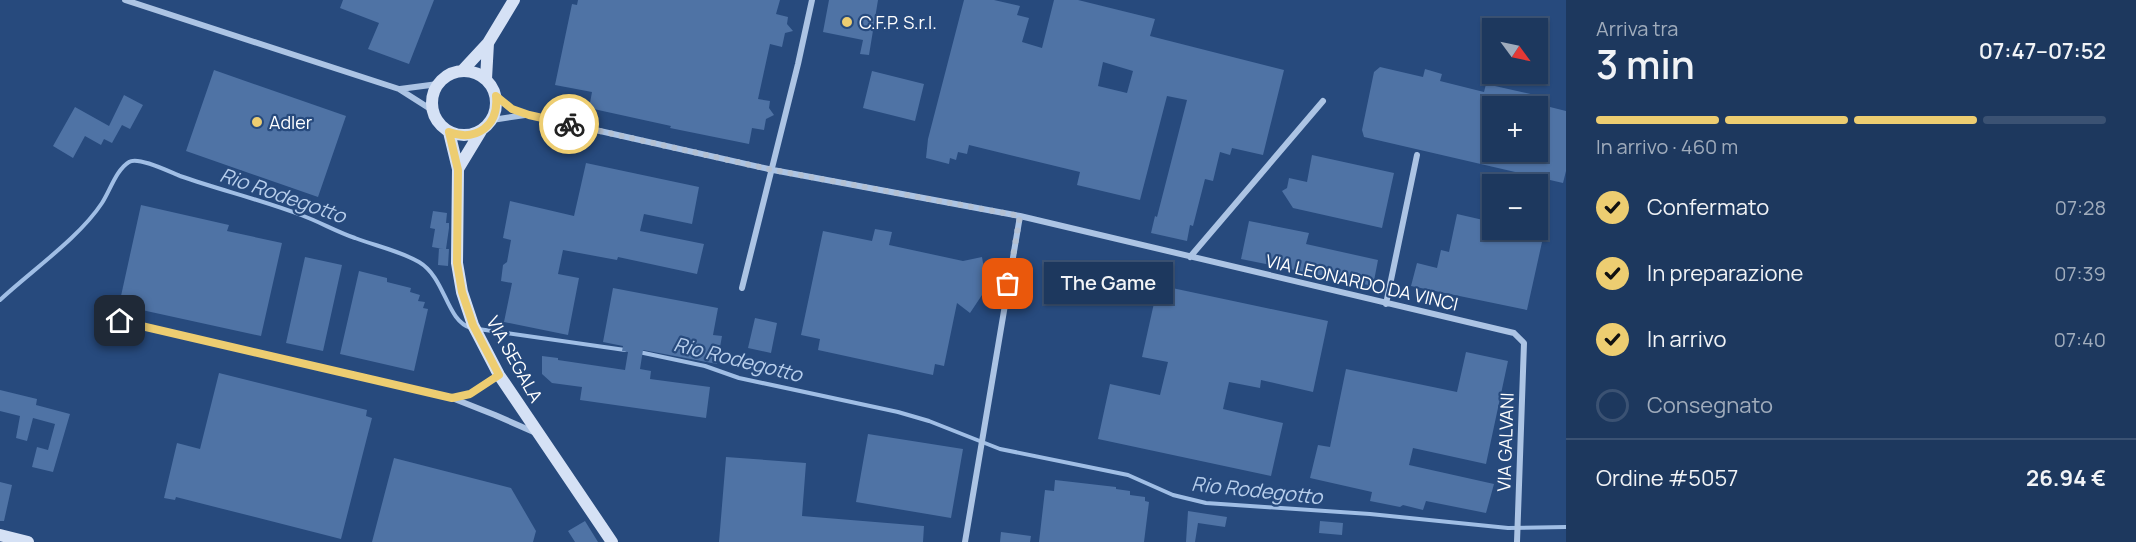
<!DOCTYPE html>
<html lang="it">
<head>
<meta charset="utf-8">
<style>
	:root { --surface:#1d385e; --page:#253f64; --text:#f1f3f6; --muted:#a0acbc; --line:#3b5273; --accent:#edcd71 }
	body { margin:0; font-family:Manrope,sans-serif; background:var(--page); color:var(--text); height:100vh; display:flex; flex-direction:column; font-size:22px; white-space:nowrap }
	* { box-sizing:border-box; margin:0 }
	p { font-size:20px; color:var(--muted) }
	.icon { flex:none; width:33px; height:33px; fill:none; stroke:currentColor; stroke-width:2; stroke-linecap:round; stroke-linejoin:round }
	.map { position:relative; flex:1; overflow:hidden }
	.panel { display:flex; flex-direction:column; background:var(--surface); width:570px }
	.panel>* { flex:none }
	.needle { width:39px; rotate:123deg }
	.fabs { position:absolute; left:1482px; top:18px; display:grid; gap:12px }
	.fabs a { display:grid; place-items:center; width:66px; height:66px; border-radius:0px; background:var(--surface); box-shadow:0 2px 4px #0004,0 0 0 2px var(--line); font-size:30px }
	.pin { position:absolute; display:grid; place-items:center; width:51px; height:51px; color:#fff; margin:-26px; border-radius:12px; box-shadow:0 3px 9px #0006 }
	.courier { position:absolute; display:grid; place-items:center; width:60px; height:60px; margin:-30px; border:4px solid #edcd71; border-radius:50%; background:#fff; color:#222; box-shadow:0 2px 8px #0007 }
	.bubble { position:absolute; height:42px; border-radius:0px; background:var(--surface); box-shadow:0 2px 4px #0004,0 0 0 2px var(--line); font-size:20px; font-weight:600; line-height:42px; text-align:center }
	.overview em { font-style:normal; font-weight:600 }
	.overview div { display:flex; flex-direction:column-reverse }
	.overview { display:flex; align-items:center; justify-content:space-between; height:102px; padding:0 30px }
	h1 { font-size:39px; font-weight:600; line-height:45px }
	.bar { display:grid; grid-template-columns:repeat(4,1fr); gap:9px 6px; align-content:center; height:72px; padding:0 30px }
	.bar i { height:8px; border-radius:4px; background:var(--line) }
	.bar .on { background:var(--accent) }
	.bar p { grid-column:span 4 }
	.line { display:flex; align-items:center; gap:15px; padding:0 30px; border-top:2px solid var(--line) }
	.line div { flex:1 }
	ol { padding:0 30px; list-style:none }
	li { display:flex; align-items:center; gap:18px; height:66px }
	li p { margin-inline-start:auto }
	li .icon { padding:6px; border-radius:50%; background:var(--accent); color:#111; stroke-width:4 }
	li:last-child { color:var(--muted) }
	li i { width:33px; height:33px; border:3px solid var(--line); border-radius:50% }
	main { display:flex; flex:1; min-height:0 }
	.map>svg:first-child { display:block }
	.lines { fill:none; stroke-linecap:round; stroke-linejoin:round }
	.stream { stroke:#a0bee5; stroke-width:4 }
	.building { fill:#4f73a5; fill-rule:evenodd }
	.street { stroke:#acc4e4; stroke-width:6 }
	.secondary { stroke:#d5e1f5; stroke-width:12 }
	.done { stroke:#b3c0d2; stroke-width:6; stroke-dasharray:0 10.8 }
	.route { stroke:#edcd71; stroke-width:8 }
	.poi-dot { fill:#edcd71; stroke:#274a7d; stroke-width:2 }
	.labels { text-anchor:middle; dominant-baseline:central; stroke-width:4.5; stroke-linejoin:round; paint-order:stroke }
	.poi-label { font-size:18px; fill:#fff; stroke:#274a7d; text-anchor:start }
	.street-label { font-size:18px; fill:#fff; stroke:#274a7d }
	.water-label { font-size:20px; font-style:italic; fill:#b7ceec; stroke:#274a7d }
</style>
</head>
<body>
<main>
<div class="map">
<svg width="1566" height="542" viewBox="0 0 1566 542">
	<rect width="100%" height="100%" fill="#274a7d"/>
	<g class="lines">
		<!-- stream -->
		<path class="stream" d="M0 300C31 271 79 238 102 203 110 191 116 170 129 162 138 156 170 172 180 176 220 190 262 200 301 215 320 222 337 232 355 238 376 246 400 251 419 262 446 278 446 321 471 328
			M478 329 625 350
			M639 352 705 366 739 378 898 412 929 421 1000 449 1128 475 1173 495 1206 503 1370 514 1508 528 1566 527"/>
	</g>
	<!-- building -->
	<path class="building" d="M343 0H434L409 64 368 49 379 23 340 8Z
		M578 0H780L776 14 788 17 787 24 793 31 785 33 782 47 770 44 758 99 770 101 769 108 774 115 766 119 764 130 752 128 749 144 670 128 671 126 589 108 592 92 555 85 572 4 577 5Z
		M829 0H878L869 55 860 54 863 40 823 32Z
		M964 0H994L1020 6 1017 15 1029 18 1022 42 1042 48 1054 0H1078L1155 19 1150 36 1284 70 1263 155 1232 148 1230 155 1220 152 1213 181 1205 179 1193 226 1190 225 1187 241 1151 233 1155 216 1157 217 1187 100 1167 96 1140 200 1077 185 1080 172 969 145 967 154 958 152 956 160 950 158 949 164 926 158 928 139ZM1103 62 1133 71 1127 93 1098 86Z
		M1380 67 1423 77 1425 69 1442 74 1440 81 1484 92 1486 84 1535 95 1532 106H1492V152H1538V104L1566 111V171L1563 183 1364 137 1362 130 1374 72Z
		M214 70 346 116 318 197 186 151Z
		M872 71 924 84 915 121 863 108Z
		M124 95 143 105 130 129 122 125 112 143 104 139 101 145 85 136 73 158 53 146 75 107 109 126Z
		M1312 155 1394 173 1382 228 1293 208 1282 191 1287 188 1289 178 1307 182Z
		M586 163 699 187 692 224 644 214 640 231 704 244 697 274 618 257 617 260 563 250 558 274 579 278 568 335 504 322 512 283 501 281 503 265 507 262 511 240 503 238 510 201 574 216Z
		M141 205 229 225 227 231 282 243 261 336 119 305Z
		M433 211 447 213 446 223H449V228L446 249H449L448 266 438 265 439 248 443 249 432 247 435 229 430 228Z
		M1457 214 1492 222V230H1527L1544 233 1527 310 1411 286 1417 263 1437 268 1441 250 1449 252Z
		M1249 221 1309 233 1306 244 1378 260 1373 286 1241 259Z
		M875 229 892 232 889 245 963 261 982 257 986 281 984 292 970 313 957 303 944 366 935 364 933 375 818 350 820 339 801 335 823 231 872 241Z
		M305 257 342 265 323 351 286 343Z
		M359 271 387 278V282L411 288 410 292 420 295 418 301 425 302 423 308 428 309 414 371 340 354Z
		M1158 285 1328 321 1313 392 1261 380 1260 388 1229 382 1223 409 1283 423 1271 476 1098 439 1110 384 1160 395 1168 362 1142 357Z
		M613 288 718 308 713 335 722 336 717 364 643 350 640 369 651 371 650 379 710 387 706 418 580 400 582 387 552 383 542 374V356L558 358V360L625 370 628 352 622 351 623 346 603 342Z
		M755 318 777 323 771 353 748 348Z
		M1466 352 1508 361 1486 464 1413 448 1409 465 1494 484 1486 513 1426 501 1423 510 1403 505 1400 507 1370 501 1372 492 1310 478 1318 445 1330 447 1346 369 1457 392Z
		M219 373 367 410 366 416 372 418 341 539 176 497 175 500 164 498 177 443 200 449Z
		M0 390 37 399 36 405 70 414 53 472 32 467 37 447 48 450 55 424 33 418 27 441 16 438 20 416 0 411Z
		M868 434 963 449 951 518 856 502Z
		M726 457 806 463 802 516 924 526 923 542H719Z
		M394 458 511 488 536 531 533 542H372Z
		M1055 480 1116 487V489L1130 491V495L1145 497V501L1149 502 1144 542H1039L1045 490 1054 491Z
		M0 482 12 485 4 521H0Z
		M1188 511 1227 517 1225 527 1198 523 1195 542H1186Z
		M585 521 598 542H575L568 531Z
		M1320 521 1343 523 1342 535 1319 533Z
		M1001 532 1031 536 1030 542H1000Z"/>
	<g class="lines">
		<!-- street -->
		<path class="street" d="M125 0 399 89 432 110
			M400 89 438 84
			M496 96 511 109 529 115 773 170 1020 216 1514 333 1524 343 1517 542
			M492 120 525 115
			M1190 257 1323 101
			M742 288 798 64 812 0
			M1386 304 1417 155
			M97 316 452 398 495 415 536 433
			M452 398 470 394 499 375
			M965 542 1020 216"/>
		<!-- secondary -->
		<path class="secondary" d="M432 103a32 32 0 1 1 64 0a32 32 0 1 1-64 0Z
			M462 71 488 43 514 0
			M486 79 488 43
			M449 132 458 169 457 263 462 292 473 325 499 375 612 542
			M458 169 481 131
			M0 535 28 542"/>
	</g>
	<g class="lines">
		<!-- done -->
		<path class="done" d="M569 124 773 170 1020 216 1008 284"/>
		<!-- route -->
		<path class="route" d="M120 321 452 398 470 394 499 375 473 325 462 292 457 263 458 170 449 132C476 142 499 126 496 96L512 109 529 115 569 124"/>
	</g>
	<!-- markers -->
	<g class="poi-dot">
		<circle cx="847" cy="22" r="6"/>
		<circle cx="257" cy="122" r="6"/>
	</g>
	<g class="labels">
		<!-- poi labels -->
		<g class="poi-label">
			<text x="859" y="22">C.F.P. S.r.l.</text>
			<text x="269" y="122">Adler</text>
		</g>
		<!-- street labels -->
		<g class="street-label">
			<text transform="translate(1362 282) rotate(13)">VIA LEONARDO DA VINCI</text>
			<text transform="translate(515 359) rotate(61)">VIA SEGALA</text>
			<text transform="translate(1505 442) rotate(-88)">VIA GALVANI</text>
		</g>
		<!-- water labels -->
		<g class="water-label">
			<text transform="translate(283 195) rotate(19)">Rio Rodegotto</text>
			<text transform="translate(738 359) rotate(14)">Rio Rodegotto</text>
			<text transform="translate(1257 490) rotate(6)">Rio Rodegotto</text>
		</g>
	</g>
</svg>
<div class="fabs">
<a><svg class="needle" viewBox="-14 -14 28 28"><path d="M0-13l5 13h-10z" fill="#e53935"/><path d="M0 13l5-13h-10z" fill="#a0acbc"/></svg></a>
<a>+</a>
<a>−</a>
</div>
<div class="pin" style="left:1008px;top:284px;background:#ea580c"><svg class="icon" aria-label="bag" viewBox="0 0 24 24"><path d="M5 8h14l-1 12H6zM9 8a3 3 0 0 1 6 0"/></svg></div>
<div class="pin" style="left:120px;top:321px;background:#1f2937"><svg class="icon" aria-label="home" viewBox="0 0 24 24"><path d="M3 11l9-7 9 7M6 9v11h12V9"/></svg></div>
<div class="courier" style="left:569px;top:124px"><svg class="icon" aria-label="bike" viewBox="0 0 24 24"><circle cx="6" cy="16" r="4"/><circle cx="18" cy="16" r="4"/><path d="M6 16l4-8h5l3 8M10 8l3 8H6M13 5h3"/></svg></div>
<div class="bubble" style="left:1044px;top:262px;width:129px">The Game</div>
</div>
<section class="panel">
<div class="overview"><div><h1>3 min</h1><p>Arriva tra</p></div><em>07:47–07:52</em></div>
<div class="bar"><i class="on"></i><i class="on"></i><i class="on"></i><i></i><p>In arrivo · 460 m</p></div>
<ol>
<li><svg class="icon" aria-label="check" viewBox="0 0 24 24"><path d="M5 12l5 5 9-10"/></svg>Confermato<p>07:28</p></li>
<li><svg class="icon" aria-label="check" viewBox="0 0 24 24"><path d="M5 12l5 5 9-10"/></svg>In preparazione<p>07:39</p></li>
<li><svg class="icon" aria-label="check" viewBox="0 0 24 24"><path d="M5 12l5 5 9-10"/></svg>In arrivo<p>07:40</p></li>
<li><i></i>Consegnato</li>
</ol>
<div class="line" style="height:78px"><div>Ordine #5057</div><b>26.94 €</b></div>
</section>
</main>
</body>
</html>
